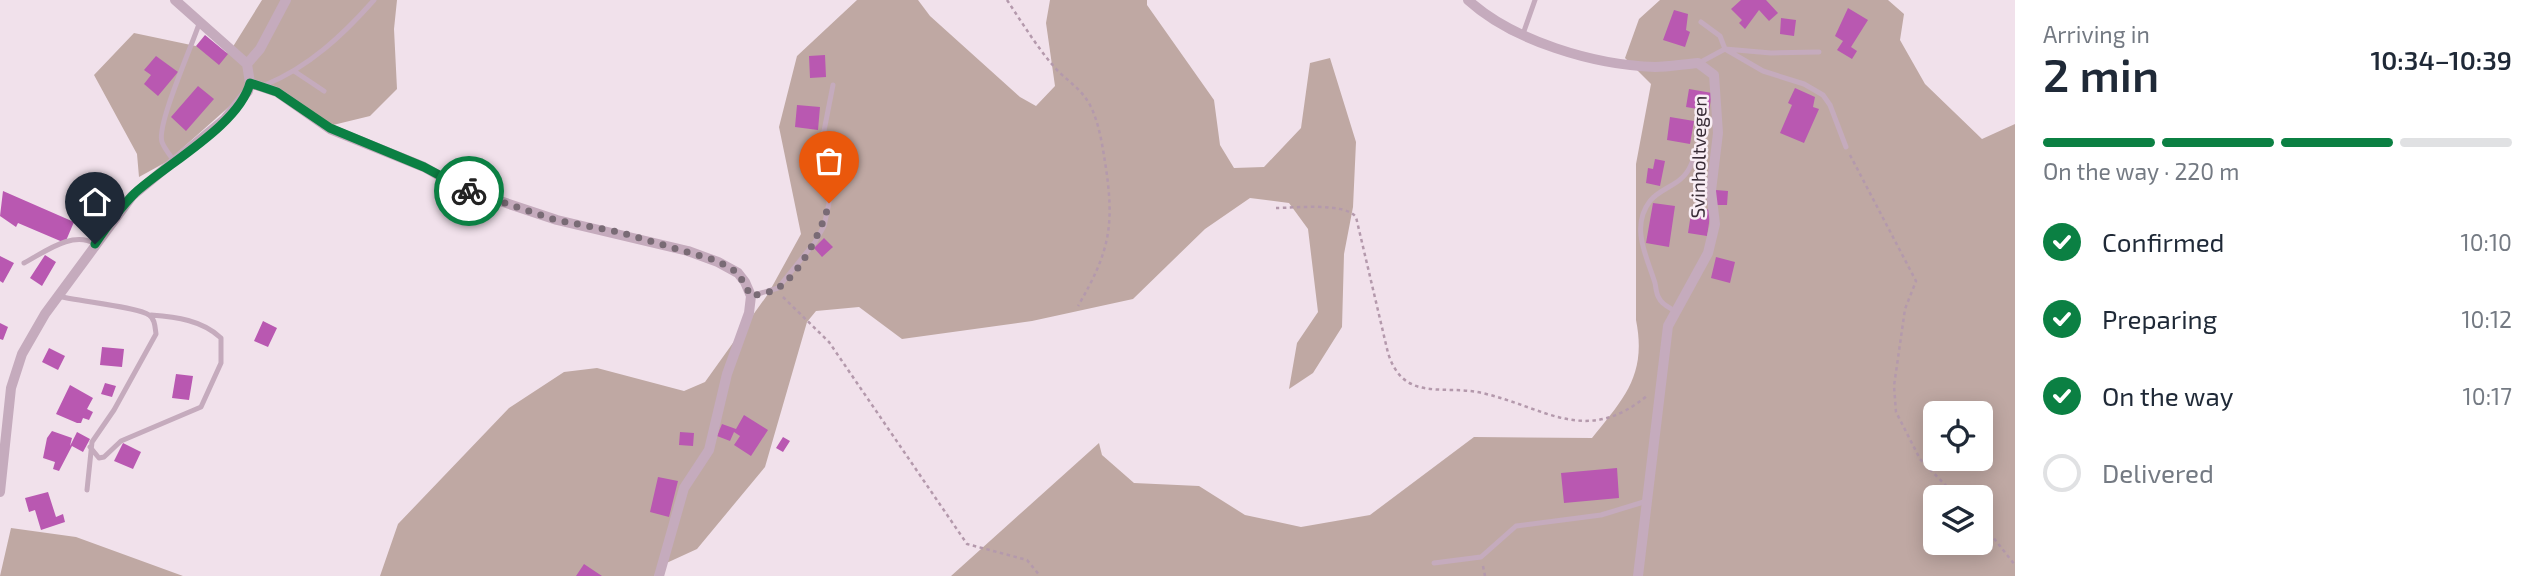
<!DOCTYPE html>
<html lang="en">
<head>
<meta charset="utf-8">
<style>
	:root { --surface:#fff; --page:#f2f2f3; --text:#1f2937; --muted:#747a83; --line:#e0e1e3; --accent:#0b8043 }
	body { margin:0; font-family:"Exo 2",sans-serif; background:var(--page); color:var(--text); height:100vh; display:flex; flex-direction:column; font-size:26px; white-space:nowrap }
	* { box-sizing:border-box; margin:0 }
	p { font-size:23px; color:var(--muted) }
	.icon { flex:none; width:38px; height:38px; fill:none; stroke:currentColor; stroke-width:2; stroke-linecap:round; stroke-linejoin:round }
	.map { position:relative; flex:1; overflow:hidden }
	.details { display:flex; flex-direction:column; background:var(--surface); width:525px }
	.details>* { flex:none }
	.buttons { position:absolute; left:1923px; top:401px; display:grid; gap:14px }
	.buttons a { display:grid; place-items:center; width:70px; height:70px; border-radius:10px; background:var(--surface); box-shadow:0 4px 18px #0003; font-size:35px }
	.pin { position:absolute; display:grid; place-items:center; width:60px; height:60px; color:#fff; margin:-72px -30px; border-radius:50% 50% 50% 0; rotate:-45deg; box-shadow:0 0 7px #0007 }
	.pin .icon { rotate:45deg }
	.courier { position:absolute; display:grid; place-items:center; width:70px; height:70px; margin:-35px; border:5px solid #0b8043; border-radius:50%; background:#fff; color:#222; box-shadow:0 2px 9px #0007 }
	.head em { font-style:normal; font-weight:600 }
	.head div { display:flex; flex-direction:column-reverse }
	.head { display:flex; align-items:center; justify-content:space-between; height:119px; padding:0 28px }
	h1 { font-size:46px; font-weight:600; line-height:52px }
	.bar { display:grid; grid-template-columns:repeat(4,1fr); gap:10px 7px; align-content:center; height:84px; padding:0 28px }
	.bar i { height:9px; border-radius:5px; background:var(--line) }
	.bar .selected { background:var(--accent) }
	.bar p { grid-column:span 4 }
	ol { padding:0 28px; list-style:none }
	li { display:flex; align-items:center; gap:21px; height:77px }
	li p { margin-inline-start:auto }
	li .icon { padding:7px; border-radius:50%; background:var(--accent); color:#fff; stroke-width:4 }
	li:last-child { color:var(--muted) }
	li i { width:38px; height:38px; border:4px solid var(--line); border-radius:50% }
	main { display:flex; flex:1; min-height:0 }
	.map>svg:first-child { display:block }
	.green { fill:#bfa8a3; fill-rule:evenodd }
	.building { fill:#b958b1 }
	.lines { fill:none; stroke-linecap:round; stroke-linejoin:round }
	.path { stroke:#b499ac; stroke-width:2.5; stroke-dasharray:3.5 3.5; stroke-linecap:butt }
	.lane { stroke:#c5abbd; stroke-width:5 }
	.street { stroke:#c5abbd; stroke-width:10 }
	.done { stroke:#796b75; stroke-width:7; stroke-dasharray:0 12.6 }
	.route { stroke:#0b8043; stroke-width:9 }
	.labels { text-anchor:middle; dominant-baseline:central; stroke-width:5; stroke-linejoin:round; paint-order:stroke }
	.street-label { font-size:19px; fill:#382c36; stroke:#f9eef5 }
</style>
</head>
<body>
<main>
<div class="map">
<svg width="2015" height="576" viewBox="0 0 2015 576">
	<rect width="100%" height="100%" fill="#f1e1eb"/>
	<!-- green -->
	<path class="green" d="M262 0H397L394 29 397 89 370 116 333 125 274 93 249 89 168 161 139 177 137 154 94 75 134 33 229 53Z
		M857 0H918L930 16 1020 97 1036 106 1055 86 1046 23 1050 0H1147V5L1214 100 1220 145 1234 168 1264 167 1301 128 1310 63 1330 58 1356 142 1353 207 1344 254 1342 327 1313 373 1289 389 1297 343 1318 312 1308 229 1289 203 1250 198 1205 229 1133 299 1032 321 902 339 859 307 816 311 807 322 765 467 697 549 660 566 654 576H380L398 524 509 408 564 372 597 368 684 391 705 382 768 294 801 234 779 127 797 56Z
		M1660 0H1888L1904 14 1900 40 1925 84 1982 139 2015 124V576H951L1099 443 1102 455 1134 483 1199 486 1245 515 1301 527 1370 515 1474 437 1592 438C1624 398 1647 375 1636 320V164L1651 84 1625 58 1639 19ZM1936 413H1981V458H1936ZM1936 497H1981V542H1936Z
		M11 528 76 537 183 576H0Z"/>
	<!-- building -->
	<path class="building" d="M1741 0H1766L1778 13 1769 21 1759 10 1745 29 1739 23 1742 20 1731 9Z
		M1848 8 1868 20 1851 47 1857 51 1852 59 1837 50 1843 41 1835 36Z
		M1674 10 1688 14 1686 30 1690 32 1685 47 1663 40Z
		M1781 18 1796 20 1794 36 1780 34Z
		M205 35 228 54 219 65 196 46Z
		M825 55 826 77 810 78 809 56Z
		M156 56 178 72 158 96 144 84 151 75 144 70Z
		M198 86 214 99 186 131 171 117Z
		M1795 88 1815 97 1813 107 1819 109 1804 143 1780 133 1792 105 1788 103Z
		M1689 89 1712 93 1709 111 1686 107Z
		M797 105 820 107 818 130 795 127Z
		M1670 117 1694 121 1690 144 1667 140Z
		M1655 159 1665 161 1660 186 1646 183 1648 168 1653 169Z
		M1716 190 1728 191 1727 205H1716Z
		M3 191 74 222 65 243 18 223 16 227 0 216Z
		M1653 203 1675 206 1669 247 1646 243Z
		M1692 207 1711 210 1707 236 1688 233Z
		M824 238 833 247 822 257 814 248Z
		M45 255 56 262 42 286 30 278Z
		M0 256 14 263 3 283 0 281Z
		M1716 257 1735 262 1730 283 1711 278Z
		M263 321 277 328 268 347 254 341Z
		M0 323 8 327 3 340 0 339Z
		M102 347 124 349 122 367 100 365Z
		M49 348 65 356 58 370 42 362Z
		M176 374 193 376 189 400 172 398Z
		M105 383 116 386 112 397 101 394Z
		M70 385 93 398 87 409 93 412 89 420 83 418 81 423H77L56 414Z
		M744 415 768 430 751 456 734 445 740 436 734 432 730 441 717 436 722 424 736 429Z
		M52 431 72 438 70 446 77 432 90 439 83 452 72 446 59 471 53 469 55 462 43 458 47 438Z
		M680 432 694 433 693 446 679 445Z
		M783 437 790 441 783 452 776 448Z
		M123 443 141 452 133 469 114 461Z
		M1617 468 1619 498 1564 503 1561 473Z
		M658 477 678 481 669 517 650 512Z
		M48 492 56 517 63 514 65 522 41 530 35 510 29 512 25 498Z
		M584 564 602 576H576Z"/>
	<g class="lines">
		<!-- path -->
		<path class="path" d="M1007 0C1023 24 1038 49 1057 70 1069 82 1082 90 1090 105 1099 123 1102 143 1105 162 1115 225 1110 251 1078 306
			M1850 155 1916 281 1905 309 1894 386 1896 412 1920 459 1957 497
			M1276 208C1295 208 1344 202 1356 217L1388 353C1404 403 1442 384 1482 393 1545 407 1586 447 1648 395
			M783 297 829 342 967 544 1027 560 1040 576
			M1981 522 2015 565
			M1483 566 1485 576"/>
		<!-- lane -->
		<path class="lane" d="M1701 22 1720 36 1725 49 1771 53 1819 52
			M1523 34 1535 0
			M1699 63 1725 49 1763 71 1804 84 1823 95 1830 105 1846 147
			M294 71 324 91
			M265 85C309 67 343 35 374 0
			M174 161C170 155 164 148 162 142 156 125 193 44 200 21
			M24 263C45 252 73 230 95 244
			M58 296C76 301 139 307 149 315 155 319 155 327 156 334L114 410 92 442 87 490
			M751 296 778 288 815 242 824 226 829 203 823 136 833 85
			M1675 311C1670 308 1661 304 1659 298 1656 294 1656 287 1655 283 1647 257 1630 227 1650 201 1661 187 1681 186 1690 167 1700 147 1696 131 1716 117
			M90 447 99 458 104 457 121 441 201 407 221 363V338C202 320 176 317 151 315
			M1434 563 1481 557 1516 526 1601 515 1647 501"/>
		<!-- street -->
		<path class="street" d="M1468 0C1513 41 1594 65 1655 67 1669 67 1684 64 1698 63L1714 75 1718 133 1711 191 1715 224 1708 253 1668 326 1638 576
			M247 64 260 49 286 0
			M250 83 277 92 330 129 424 167 461 188 557 220 688 251 718 262 738 273 745 282 751 296 749 313 727 374 709 450 684 488 659 576
			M0 492 11 388 22 354 45 314 132 196 225 119 248 91 250 83 247 64 175 0"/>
	</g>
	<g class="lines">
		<!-- done -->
		<path class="done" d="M469 191 556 220 619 232 718 261 738 273 751 296C760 294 770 293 778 288 800 274 823 229 829 203"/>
		<!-- route -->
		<path class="route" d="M95 244C107 226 120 208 135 193 168 163 239 125 250 83L277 92 330 128 424 167 469 191"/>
	</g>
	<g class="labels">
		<!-- street labels -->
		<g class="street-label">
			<text transform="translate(1698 157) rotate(-89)">Svinholtvegen</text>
		</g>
	</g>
</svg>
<div class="buttons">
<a><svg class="icon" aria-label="locate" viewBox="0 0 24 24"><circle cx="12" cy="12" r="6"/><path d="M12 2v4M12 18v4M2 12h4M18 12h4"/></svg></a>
<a><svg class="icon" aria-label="layers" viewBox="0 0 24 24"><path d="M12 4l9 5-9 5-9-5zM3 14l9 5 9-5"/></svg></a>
</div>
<div class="pin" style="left:829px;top:203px;background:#ea580c"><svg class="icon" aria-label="bag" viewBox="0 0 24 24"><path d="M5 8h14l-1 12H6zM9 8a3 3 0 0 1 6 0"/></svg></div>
<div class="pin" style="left:95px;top:244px;background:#1f2937"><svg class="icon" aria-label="home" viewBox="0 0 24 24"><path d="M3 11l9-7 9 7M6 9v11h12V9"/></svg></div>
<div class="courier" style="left:469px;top:191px"><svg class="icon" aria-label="bike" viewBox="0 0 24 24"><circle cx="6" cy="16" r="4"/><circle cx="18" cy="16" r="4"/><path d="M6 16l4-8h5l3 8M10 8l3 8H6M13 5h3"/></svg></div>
</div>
<section class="details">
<div class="head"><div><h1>2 min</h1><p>Arriving in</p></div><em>10:34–10:39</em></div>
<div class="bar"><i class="selected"></i><i class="selected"></i><i class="selected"></i><i></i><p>On the way · 220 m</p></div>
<ol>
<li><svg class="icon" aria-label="check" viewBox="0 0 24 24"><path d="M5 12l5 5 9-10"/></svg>Confirmed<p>10:10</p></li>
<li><svg class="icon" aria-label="check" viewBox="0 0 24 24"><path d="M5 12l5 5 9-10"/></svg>Preparing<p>10:12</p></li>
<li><svg class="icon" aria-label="check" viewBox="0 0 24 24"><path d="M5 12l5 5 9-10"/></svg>On the way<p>10:17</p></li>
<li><i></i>Delivered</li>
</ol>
</section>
</main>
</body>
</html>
